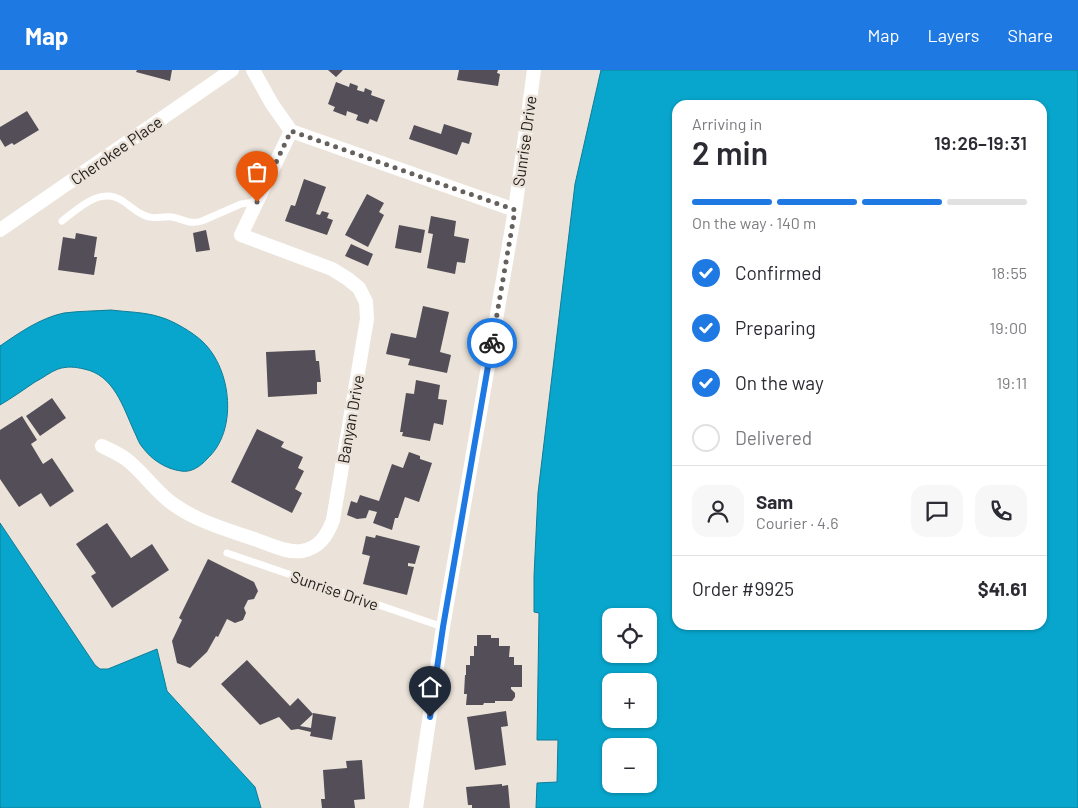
<!DOCTYPE html>
<html lang="en">
<head>
<meta charset="utf-8">
<style>
	:root { --surface:#fff; --page:#f7f7f7; --text:#2b2b33; --muted:#7c7c81; --line:#e1e1e2; --accent:#1f79e3 }
	body { margin:0; font-family:Barlow,sans-serif; background:var(--page); color:var(--text); height:100vh; display:flex; flex-direction:column; font-size:19px; white-space:nowrap }
	* { box-sizing:border-box; margin:0 }
	p { font-size:16px; color:var(--muted) }
	.icon { flex:none; width:28px; height:28px; fill:none; stroke:currentColor; stroke-width:2; stroke-linecap:round; stroke-linejoin:round }
	.map { position:relative; flex:1; overflow:hidden }
	.side { position:absolute; left:672px; top:30px; width:375px; height:530px; display:flex; flex-direction:column; background:var(--surface); border-radius:15px; box-shadow:0 1px 4px #0004 }
	.side>* { flex:none }
	.buttons { position:absolute; left:602px; top:538px; display:grid; gap:10px }
	.buttons a { display:grid; place-items:center; width:55px; height:55px; border-radius:10px; background:var(--surface); box-shadow:0 1px 4px #0004; font-size:25px }
	.pin { position:absolute; display:grid; place-items:center; width:42px; height:42px; color:#fff; margin:-51px -21px; border-radius:50% 50% 50% 0; rotate:-45deg; box-shadow:0 0 5px #0007 }
	.pin .icon { rotate:45deg }
	.courier { position:absolute; display:grid; place-items:center; width:50px; height:50px; margin:-25px; border:4px solid #1f79e3; border-radius:50%; background:#fff; color:#222; box-shadow:0 1px 6px #0007 }
	.head em { font-style:normal; font-weight:600 }
	.head div { display:flex; flex-direction:column-reverse }
	.head { display:flex; align-items:center; justify-content:space-between; height:85px; padding:0 20px }
	h1 { font-size:32px; font-weight:600; line-height:38px }
	.bar { display:grid; grid-template-columns:repeat(4,1fr); gap:8px 5px; align-content:center; height:60px; padding:0 20px }
	.bar i { height:6px; border-radius:4px; background:var(--line) }
	.bar .on { background:var(--accent) }
	.bar p { grid-column:span 4 }
	.line { display:flex; align-items:center; gap:12px; padding:0 20px; border-top:1px solid var(--line) }
	.line div { flex:1 }
	.round { display:grid; place-items:center; flex:none; width:52px; height:52px; border-radius:15px; background:var(--page) }
	ol { padding:0 20px; list-style:none }
	li { display:flex; align-items:center; gap:15px; height:55px }
	li p { margin-inline-start:auto }
	li .icon { padding:5px; border-radius:50%; background:var(--accent); color:#fff; stroke-width:4 }
	li:last-child { color:var(--muted) }
	li i { width:28px; height:28px; border:2px solid var(--line); border-radius:50% }
	header { display:flex; align-items:center; gap:30px; box-sizing:border-box; height:70px; padding:0 25px; background:var(--accent); color:#fff }
	header strong { font-size:24px }
	nav { display:flex; gap:28px; margin-inline-start:auto; font-size:18px }
	.map>svg:first-child { display:block }
	.water { fill:#08a6cd; stroke:#0f7c97; fill-rule:evenodd }
	.building { fill:#534e58 }
	.lines { fill:none; stroke-linecap:round; stroke-linejoin:round }
	.service { stroke:#fff; stroke-width:7 }
	.minor { stroke:#fff; stroke-width:14 }
	.done { stroke:#66615c; stroke-width:5; stroke-dasharray:0 9 }
	.route { stroke:#1f79e3; stroke-width:6 }
	.labels { text-anchor:middle; dominant-baseline:central; stroke-width:5; stroke-linejoin:round; paint-order:stroke }
	.street-label { font-size:16px; fill:#1e1b18; stroke:#ebe3d9 }
</style>
</head>
<body>
<header>
<strong>Map</strong>
<nav><a>Map</a><a>Layers</a><a>Share</a></nav>
</header>
<div class="map">
<svg width="1078" height="738" viewBox="0 0 1078 738">
	<rect width="100%" height="100%" fill="#ebe3d9"/>
	<!-- water -->
	<path class="water" d="M601 0H1078V738H536L537 713 557 712 558 670H537L539 543 534 542V506L538 423 575 114ZM678 35H1042V555H678ZM649 546V584H611V546ZM611 611H649V649H611ZM611 676H649V714H611Z
		M111 240C127 242 145 242 160 247 172 250 194 263 203 272 232 300 238 361 207 389 201 396 191 403 181 401 166 399 152 390 143 378 139 374 137 367 134 361 123 337 114 305 84 299 75 297 68 296 58 299 50 302 43 308 35 312 23 320 12 328 0 335V276C19 263 40 248 64 243 79 241 96 241 111 240Z
		M0 453 95 595 100 599H108L157 579 167 621 255 717 261 738H0Z"/>
	<!-- building -->
	<path class="building" d="M137 0H172L170 11 136 2Z
		M328 0H343L336 7Z
		M459 0H498L497 3 500 4 498 16 457 10Z
		M336 12 349 17 350 13 358 16 357 20 364 22 365 18 372 21 371 25 385 30 377 52 370 49 368 54 356 50 358 45 347 41 346 46 333 41 335 37 328 34Z
		M27 41 39 60 14 75 12 73 5 77 0 69V57Z
		M444 54 472 63 469 74 462 72 457 85 409 69 414 55 441 64Z
		M304 109 326 117 316 144 320 145 322 141 329 143 327 148 333 150 327 165 285 151 291 135 295 136Z
		M367 124 384 133 379 142 384 145 368 177 345 165Z
		M431 146 456 151 454 166 469 169 465 193 457 192 455 204 427 198 433 164 428 163Z
		M399 155 425 160 421 183 395 178Z
		M206 160 210 180 196 182 193 163Z
		M76 163 97 167 94 187H97L94 205 58 200 63 167 75 169Z
		M351 174 373 184 368 196 345 186Z
		M423 236 449 242 440 282 451 285 447 303 408 295 410 289 386 284 391 263 416 268Z
		M315 280 316 291H319L321 312H317V324L268 327 266 282Z
		M416 310 440 315 438 329 447 330 443 355 434 353 430 371 402 366 403 362H400L406 323 414 324Z
		M52 328 66 348 40 366 26 346Z
		M22 346 37 370 31 374 43 394 52 388 74 421 50 437 41 423 19 437 0 409V360Z
		M257 359 284 372 281 377 303 387 298 398 304 401 295 419 302 423 292 443 231 412Z
		M409 382 420 386V389L432 393 419 432 405 427 398 448H395L392 460 373 453 377 442 369 440 366 448 357 449 347 445 351 431 357 433 360 425 379 431 392 394 403 398Z
		M107 453 131 488 152 474 169 500 112 538 91 506 96 503 76 474Z
		M376 465 420 476 415 494 408 493V496L414 497 407 525 363 514 370 486 362 484 366 466 375 468Z
		M208 489 254 512 258 521 254 529 248 530 244 538 246 543 243 550 235 553 227 549 218 567 216 566 207 582 190 598 177 593 172 571 182 550 179 548Z
		M477 565H491V568H499V576H510L509 587H514V595H522V617H511V619L515 623V627L512 631H495V633H484L483 635H466L467 624H464L465 605H466V595H470V586H474V576H477Z
		M247 590 290 636 298 628 313 644 300 656 311 658 313 643 336 647 332 670 310 666 311 662 298 659 291 660 279 647 260 655 221 614Z
		M506 641 508 656 501 657 506 695 475 700 467 647Z
		M362 690 365 729 354 730 355 738H322L321 729H325L323 700 347 698 346 691Z
		M502 714V716L508 715 510 738H472V735H468L466 717Z"/>
	<g class="lines">
		<!-- service -->
		<path class="service" d="M62 151C79 138 100 116 123 131 130 136 139 145 149 147 156 149 164 146 172 147 184 149 189 155 202 151L241 134 256 132
			M227 483 443 557"/>
		<!-- minor -->
		<path class="minor" d="M253 0 272 34 291 61 515 140
			M0 160 232 0
			M102 376C110 380 119 384 126 389 143 402 155 421 173 434 198 452 228 460 257 470 271 475 287 483 302 481 319 478 327 466 333 450L367 249 366 232 359 218 348 209 332 199 241 165 291 61
			M416 738 443 557 515 140 534 0"/>
	</g>
	<g class="lines">
		<!-- done -->
		<path class="done" d="M257 132 291 61 515 140 492 273"/>
		<!-- route -->
		<path class="route" d="M430 647 443 557 492 273"/>
	</g>
	<g class="labels">
		<!-- street labels -->
		<g class="street-label">
			<text transform="translate(524 71) rotate(-82)">Sunrise Drive</text>
			<text transform="translate(116 80) rotate(-35)">Cherokee Place</text>
			<text transform="translate(350 349) rotate(-80)">Banyan Drive</text>
			<text transform="translate(335 520) rotate(19)">Sunrise Drive</text>
		</g>
	</g>
</svg>
<div class="buttons">
<a><svg class="icon" aria-label="locate" viewBox="0 0 24 24"><circle cx="12" cy="12" r="6"/><path d="M12 2v4M12 18v4M2 12h4M18 12h4"/></svg></a>
<a>+</a>
<a>−</a>
</div>
<div class="pin" style="left:257px;top:132px;background:#ea580c"><svg class="icon" aria-label="bag" viewBox="0 0 24 24"><path d="M5 8h14l-1 12H6zM9 8a3 3 0 0 1 6 0"/></svg></div>
<div class="pin" style="left:430px;top:647px;background:#1f2937"><svg class="icon" aria-label="home" viewBox="0 0 24 24"><path d="M3 11l9-7 9 7M6 9v11h12V9"/></svg></div>
<div class="courier" style="left:492px;top:273px"><svg class="icon" aria-label="bike" viewBox="0 0 24 24"><circle cx="6" cy="16" r="4"/><circle cx="18" cy="16" r="4"/><path d="M6 16l4-8h5l3 8M10 8l3 8H6M13 5h3"/></svg></div>
<section class="side">
<div class="head"><div><h1>2 min</h1><p>Arriving in</p></div><em>19:26–19:31</em></div>
<div class="bar"><i class="on"></i><i class="on"></i><i class="on"></i><i></i><p>On the way · 140 m</p></div>
<ol>
<li><svg class="icon" aria-label="check" viewBox="0 0 24 24"><path d="M5 12l5 5 9-10"/></svg>Confirmed<p>18:55</p></li>
<li><svg class="icon" aria-label="check" viewBox="0 0 24 24"><path d="M5 12l5 5 9-10"/></svg>Preparing<p>19:00</p></li>
<li><svg class="icon" aria-label="check" viewBox="0 0 24 24"><path d="M5 12l5 5 9-10"/></svg>On the way<p>19:11</p></li>
<li><i></i>Delivered</li>
</ol>
<div class="line" style="height:90px"><a class="round"><svg class="icon" aria-label="person" viewBox="0 0 24 24"><circle cx="12" cy="8" r="4"/><path d="M4 21q1-7 8-7t8 7"/></svg></a><div><b>Sam</b><p>Courier · 4.6</p></div><a class="round"><svg class="icon" aria-label="chat" viewBox="0 0 24 24"><path d="M4 5h16v11H9l-5 4z"/></svg></a><a class="round"><svg class="icon" aria-label="phone" viewBox="0 0 24 24"><path d="M5 4h4l2 5-3 2q2 4 5 5l2-3 5 2v4C11 20 4 13 5 4z"/></svg></a></div>
<div class="line" style="height:65px"><div>Order #9925</div><b>$41.61</b></div>
</section>
</div>
</body>
</html>
